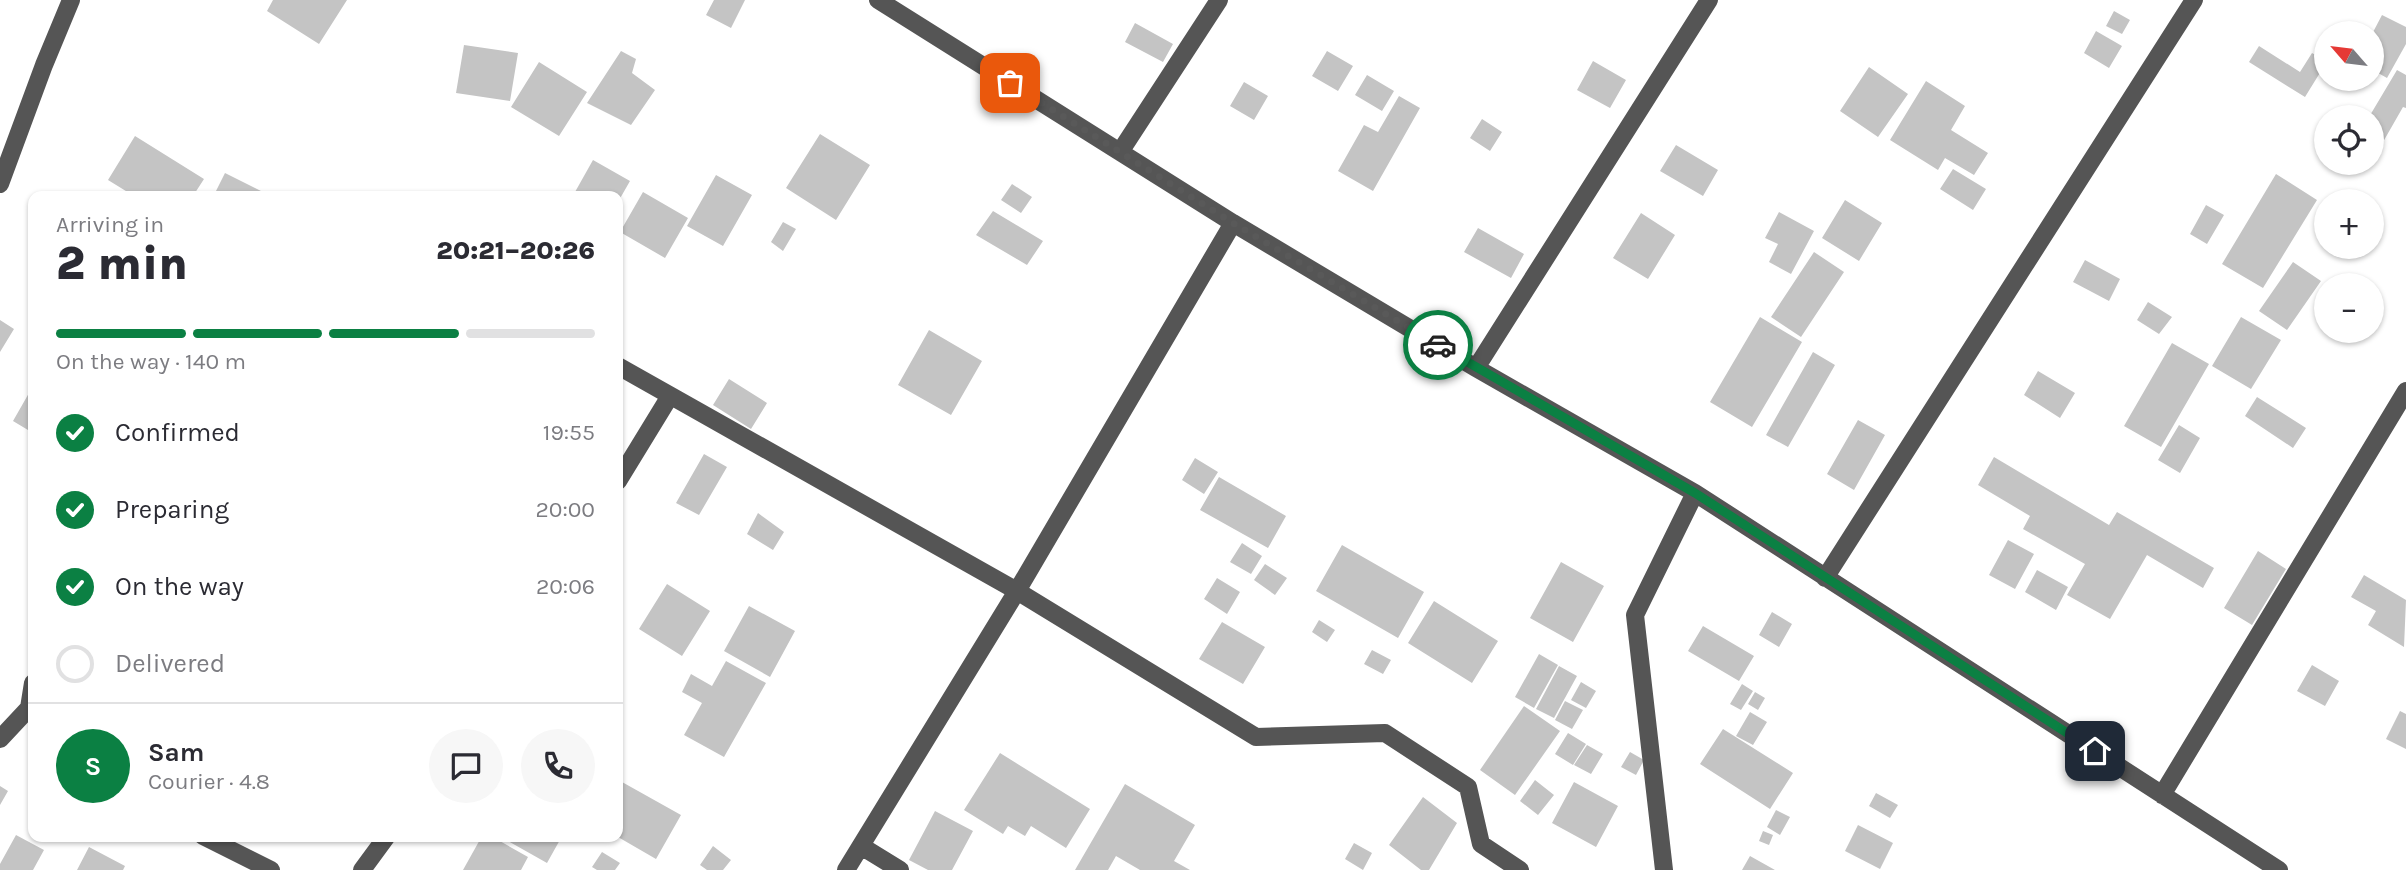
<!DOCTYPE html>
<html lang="en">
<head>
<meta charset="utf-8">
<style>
	:root { --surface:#fff; --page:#f7f7f7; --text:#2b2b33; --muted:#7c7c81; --line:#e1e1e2; --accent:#0b8043 }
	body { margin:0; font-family:Karla,sans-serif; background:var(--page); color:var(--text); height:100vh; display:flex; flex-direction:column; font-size:26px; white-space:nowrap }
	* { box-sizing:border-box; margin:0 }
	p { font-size:23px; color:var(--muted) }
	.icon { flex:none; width:38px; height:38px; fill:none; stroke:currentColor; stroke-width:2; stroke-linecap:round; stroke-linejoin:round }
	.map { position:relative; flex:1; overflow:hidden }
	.details { position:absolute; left:28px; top:191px; width:595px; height:651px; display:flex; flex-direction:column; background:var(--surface); border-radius:14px; box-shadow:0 2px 5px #0004 }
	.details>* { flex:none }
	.needle { width:46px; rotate:298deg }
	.controls { position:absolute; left:2314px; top:21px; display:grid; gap:14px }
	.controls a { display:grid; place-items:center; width:70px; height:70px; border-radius:50%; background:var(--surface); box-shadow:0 2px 5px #0004; font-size:35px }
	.pin { position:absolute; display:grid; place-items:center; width:60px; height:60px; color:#fff; margin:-30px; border-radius:14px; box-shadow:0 4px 10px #0006 }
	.courier { position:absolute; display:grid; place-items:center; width:70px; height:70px; margin:-35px; border:5px solid #0b8043; border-radius:50%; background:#fff; color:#222; box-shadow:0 2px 9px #0007 }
	.overview em { font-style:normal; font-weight:800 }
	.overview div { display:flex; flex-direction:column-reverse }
	.overview { display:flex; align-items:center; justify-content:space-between; height:119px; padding:0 28px }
	h1 { font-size:46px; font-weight:800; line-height:52px }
	.bar { display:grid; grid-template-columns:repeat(4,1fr); gap:10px 7px; align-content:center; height:84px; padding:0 28px }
	.bar i { height:9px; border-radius:5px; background:var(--line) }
	.bar .active { background:var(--accent) }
	.bar p { grid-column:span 4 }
	.line { display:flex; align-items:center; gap:18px; padding:0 28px; border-top:2px solid var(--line) }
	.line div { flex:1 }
	.round { display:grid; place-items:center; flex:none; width:74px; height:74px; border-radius:37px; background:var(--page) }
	ol { padding:0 28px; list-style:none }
	li { display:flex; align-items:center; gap:21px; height:77px }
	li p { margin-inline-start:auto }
	li .icon { padding:7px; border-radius:50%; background:var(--accent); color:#fff; stroke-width:4 }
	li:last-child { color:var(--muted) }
	li i { width:38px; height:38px; border:4px solid var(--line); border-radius:50% }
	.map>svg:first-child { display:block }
	.building { fill:#c4c4c4 }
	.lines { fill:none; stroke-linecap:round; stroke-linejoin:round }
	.minor { stroke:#555; stroke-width:18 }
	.done { stroke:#595959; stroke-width:7; stroke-dasharray:0 12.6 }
	.route { stroke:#0b8043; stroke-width:9 }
</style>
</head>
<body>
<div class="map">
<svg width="2406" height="870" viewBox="0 0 2406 870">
	<rect width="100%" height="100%" fill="#fff"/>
	<!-- building -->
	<path class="building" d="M273 0H347L319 44 267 11Z
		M714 0H745L731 28 706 15Z
		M2114 11 2130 20 2122 34 2106 26Z
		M2382 15 2406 27V44L2387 78 2371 69V36Z
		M1135 23 1173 44 1163 62 1125 42Z
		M2096 31 2122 46 2109 68 2084 53Z
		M464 45 518 53 510 101 456 93Z
		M2259 46 2300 72 2312 53 2326 61V63L2305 97 2249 62Z
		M621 51 636 59 632 73 655 90 631 125 587 103Z
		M1327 51 1353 66 1338 91 1312 76Z
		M1593 61 1626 80 1610 108 1577 90Z
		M539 62 587 92 559 136 511 107Z
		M1869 67 1908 94 1878 137 1840 111Z
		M2397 70 2406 75V108L2403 107 2375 156 2371 153V117H2369Z
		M1367 75 1394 91 1382 111 1355 95Z
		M1926 81 1965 106 1951 130 1988 153 1974 175 1945 158 1938 170 1890 140Z
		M1244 82 1268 96 1254 120 1230 106Z
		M1399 96 1420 108 1373 191 1338 171 1364 125 1378 132Z
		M1482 119 1502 132 1490 151 1470 138Z
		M820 134 870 165 836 220 786 188Z
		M135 136 204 179 193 196H134L108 180Z
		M1676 145 1718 170 1703 196 1660 171Z
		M593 160 630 181 618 202V196H582L575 192Z
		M1953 169 1986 189 1973 210 1940 189Z
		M225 173 263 192 261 196 214 195Z
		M2276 174 2317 200 2263 288 2222 264Z
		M716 175 752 195 723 246 687 226Z
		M1012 184 1032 197 1021 213 1001 200Z
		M643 192 688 218 665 258 620 232Z
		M1845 200 1882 223 1859 261 1822 238Z
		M2206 205 2224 215 2207 244 2190 234Z
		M993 211 1043 241 1027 265 976 235Z
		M1779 212 1814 231 1791 274 1769 262 1778 244 1765 238Z
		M1641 213 1675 235 1648 279 1613 258Z
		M783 222 796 229 783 251 771 242Z
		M1478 228 1524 254 1511 278 1464 252Z
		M1814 252 1844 272 1801 337 1771 317Z
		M2085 260 2120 279 2109 301 2073 282Z
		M2293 262 2321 281 2287 330 2259 311Z
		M2148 302 2172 317 2159 334 2137 320Z
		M1760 317 1802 342 1752 427 1710 402Z
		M2241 317 2281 340 2251 389 2212 366Z
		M0 320 14 329 0 352Z
		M929 330 982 361 951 415 898 385Z
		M2172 343 2209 364 2161 447 2124 426Z
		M1813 352 1835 365 1788 447 1766 435Z
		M2038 371 2075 393 2060 418 2024 395Z
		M729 379 767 403 751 429 713 405Z
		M33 386V433L13 421Z
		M2257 397 2306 428 2293 448 2245 416Z
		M1858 420 1885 435 1854 490 1827 474Z
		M2179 425 2200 438 2180 473 2158 460Z
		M704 454 727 467 699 515 676 503Z
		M1994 457 2109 525 2117 512 2214 568 2203 588 2147 555 2110 619 2067 595 2085 564 2023 529 2030 516 1978 485Z
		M1195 458 1218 472 1204 494 1182 480Z
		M1219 477 1286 516 1268 548 1200 510Z
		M758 513 784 532 773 550 747 534Z
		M2008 540 2034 554 2015 589 1989 575Z
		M1242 543 1262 556 1251 574 1230 562Z
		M1342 545 1424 592 1398 638 1316 591Z
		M2258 551 2286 569 2252 625 2224 608Z
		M1561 562 1604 586 1573 642 1530 618Z
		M1265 564 1287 578 1275 595 1254 580Z
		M2037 570 2068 587 2056 610 2025 592Z
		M2364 575 2406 600 2404 647 2368 625 2376 611 2351 597Z
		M1217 578 1240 592 1227 614 1204 599Z
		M667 584 710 611 682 656 639 629Z
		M1434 601 1498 641 1472 683 1408 643Z
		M749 606 795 631 770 677 724 651Z
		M1772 612 1792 624 1779 647 1759 635Z
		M1319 620 1335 630 1327 642 1312 632Z
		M1222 622 1265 647 1243 684 1199 659Z
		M1703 626 1754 656 1739 681 1688 651Z
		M1372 650 1391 660 1383 674 1364 664Z
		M1539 654 1558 665 1534 708 1515 697Z
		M726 661 766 683 724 757 684 735 702 703 682 692 691 674 712 686Z
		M2312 665 2339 681 2325 706 2297 691Z
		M1559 666 1577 676 1554 718 1536 709Z
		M1581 682 1596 691 1586 708 1571 700Z
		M1742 684 1753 691 1741 710 1730 704Z
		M1755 692 1765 698 1758 710 1748 704Z
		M1565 701 1583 710 1572 729 1555 720Z
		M1524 706 1560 731 1515 795 1480 770Z
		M2400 711 2406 714V749L2386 739Z
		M1750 712 1767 722 1753 745 1736 736Z
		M1723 729 1793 773 1770 809 1700 764Z
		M1568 733 1586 744 1573 765 1555 754Z
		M1587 745 1603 754 1591 774 1574 765Z
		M1630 752 1644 760 1636 775 1621 767Z
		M1000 753 1090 809 1066 848 1031 826 1025 836 1008 826 1003 834 964 810Z
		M1535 780 1554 795 1538 815 1520 801Z
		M622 782 681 815 656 859 618 837V790Z
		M1574 782 1618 806 1596 847 1552 823Z
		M1125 784 1195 825 1174 861 1190 870H1140L1116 856 1108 870H1075Z
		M0 786 8 791 0 805Z
		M1876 793 1898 805 1890 818 1869 806Z
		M1423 797 1457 823 1429 870H1421L1389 845Z
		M1776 810 1790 817 1780 835 1767 827Z
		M935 811 973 831 952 870H928L909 860Z
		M1858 825 1893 843 1880 869 1845 851Z
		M1763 831 1773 835 1769 845 1759 841Z
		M16 835 44 850 33 870H0V864Z
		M482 836H491L528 857 521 870H463Z
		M499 836H559L561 838 547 863Z
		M1354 843 1372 853 1363 870 1345 859Z
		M713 846 731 860 723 870H707L700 865Z
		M89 847 125 866 123 870H77Z
		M602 852 620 863 615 870H597L592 867Z
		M1750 856 1775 870H1742Z"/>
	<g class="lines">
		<!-- minor -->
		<path class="minor" d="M878 0 1233 223 1476 368 1695 493 2279 870
			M1120 152 1219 0
			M0 184 44 65 71 0
			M618 366 1017 591 1256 737 1385 733 1468 787 1481 844 1520 870
			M1476 368 1709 0
			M618 481 670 396
			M1825 578 2194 0
			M33 683 29 708 33 712
			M0 739 29 708
			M2162 795 2406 391
			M203 836 271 870
			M861 846 900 870
			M362 870 387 836
			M846 870 1017 591 1233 223
			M1664 870 1635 615 1695 493"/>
	</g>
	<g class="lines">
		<!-- done -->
		<path class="done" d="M1010 83 1233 223 1438 345"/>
		<!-- route -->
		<path class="route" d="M1438 345 1695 493 2095 751"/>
	</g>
</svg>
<div class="controls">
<a><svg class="needle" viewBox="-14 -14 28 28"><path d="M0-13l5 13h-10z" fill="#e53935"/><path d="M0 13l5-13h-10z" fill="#7c7c81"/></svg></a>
<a><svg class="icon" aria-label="locate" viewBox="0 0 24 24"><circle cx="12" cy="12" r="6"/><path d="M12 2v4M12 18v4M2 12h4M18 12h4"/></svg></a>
<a>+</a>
<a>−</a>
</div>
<div class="pin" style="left:1010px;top:83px;background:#ea580c"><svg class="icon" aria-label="bag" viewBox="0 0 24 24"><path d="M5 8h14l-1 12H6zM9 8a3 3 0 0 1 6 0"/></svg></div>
<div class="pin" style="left:2095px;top:751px;background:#1f2937"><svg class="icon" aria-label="home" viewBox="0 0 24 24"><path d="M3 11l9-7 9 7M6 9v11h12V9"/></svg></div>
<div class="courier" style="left:1438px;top:345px"><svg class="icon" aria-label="car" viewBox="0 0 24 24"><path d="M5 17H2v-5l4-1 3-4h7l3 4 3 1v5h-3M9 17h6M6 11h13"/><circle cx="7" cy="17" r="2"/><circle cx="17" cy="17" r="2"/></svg></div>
<section class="details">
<div class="overview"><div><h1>2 min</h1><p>Arriving in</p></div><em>20:21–20:26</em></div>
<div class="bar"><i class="active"></i><i class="active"></i><i class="active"></i><i></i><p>On the way · 140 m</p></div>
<ol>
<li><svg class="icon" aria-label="check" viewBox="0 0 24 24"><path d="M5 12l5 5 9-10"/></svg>Confirmed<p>19:55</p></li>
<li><svg class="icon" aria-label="check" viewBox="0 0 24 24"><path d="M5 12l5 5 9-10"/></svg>Preparing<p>20:00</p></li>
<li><svg class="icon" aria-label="check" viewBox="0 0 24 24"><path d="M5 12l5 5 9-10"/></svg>On the way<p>20:06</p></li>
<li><i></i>Delivered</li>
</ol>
<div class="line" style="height:126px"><b class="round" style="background:var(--accent);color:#fff">S</b><div><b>Sam</b><p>Courier · 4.8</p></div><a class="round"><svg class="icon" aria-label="chat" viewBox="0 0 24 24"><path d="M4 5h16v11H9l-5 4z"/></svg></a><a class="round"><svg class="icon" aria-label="phone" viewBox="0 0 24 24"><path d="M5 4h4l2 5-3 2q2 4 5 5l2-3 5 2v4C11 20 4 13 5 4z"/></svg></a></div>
</section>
</div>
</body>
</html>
